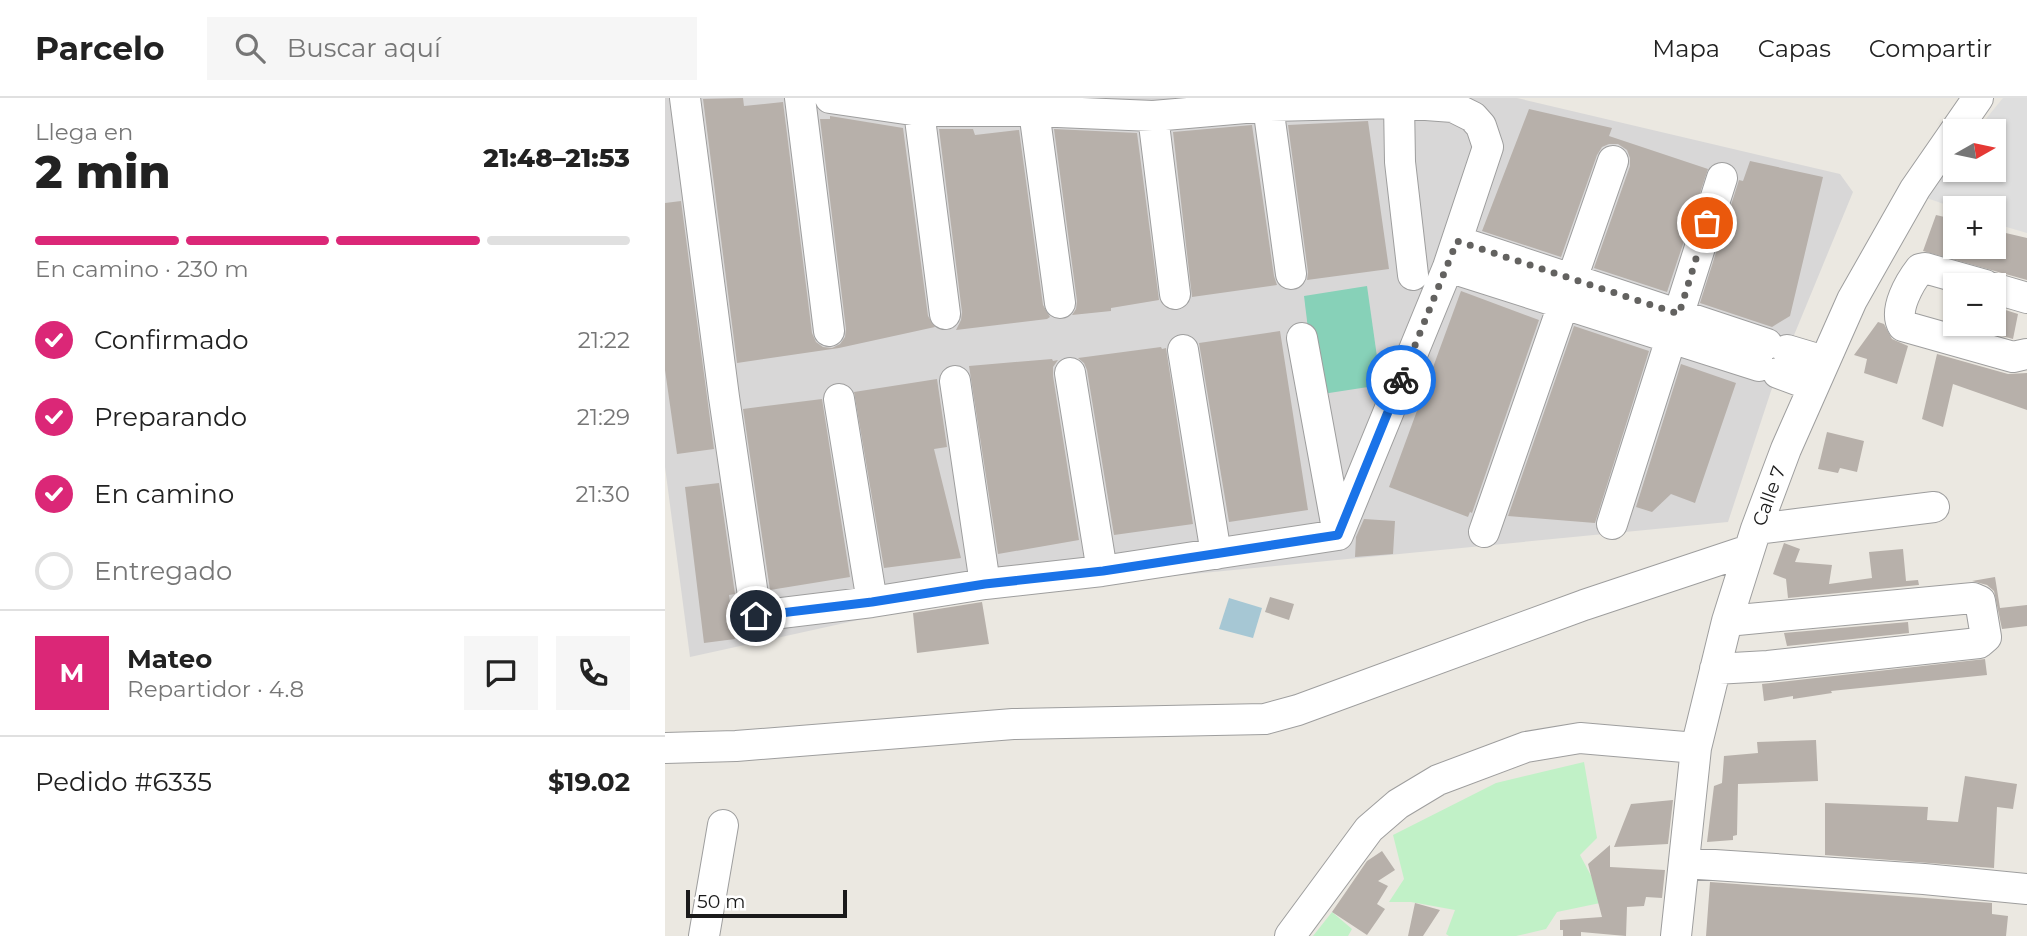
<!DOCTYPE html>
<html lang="es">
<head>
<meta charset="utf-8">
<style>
	:root { --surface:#fff; --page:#f6f6f6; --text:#222; --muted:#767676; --line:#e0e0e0; --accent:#db2777 }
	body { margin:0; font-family:Montserrat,sans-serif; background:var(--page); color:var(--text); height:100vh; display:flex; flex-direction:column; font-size:26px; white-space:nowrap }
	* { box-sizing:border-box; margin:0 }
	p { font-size:23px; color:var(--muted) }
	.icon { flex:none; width:38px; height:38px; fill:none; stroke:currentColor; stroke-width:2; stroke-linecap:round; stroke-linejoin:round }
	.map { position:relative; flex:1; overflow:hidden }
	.panel { display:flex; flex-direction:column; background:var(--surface); width:665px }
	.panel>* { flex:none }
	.needle { width:46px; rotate:81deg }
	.tools { position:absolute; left:1278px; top:21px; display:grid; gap:14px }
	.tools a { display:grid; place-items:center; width:63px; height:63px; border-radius:0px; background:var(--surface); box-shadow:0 2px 5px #0004; font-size:35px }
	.scale { position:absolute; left:21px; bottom:18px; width:161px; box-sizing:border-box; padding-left:7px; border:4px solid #1a1a1a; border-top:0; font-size:19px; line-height:24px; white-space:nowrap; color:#1a1a1a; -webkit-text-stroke:5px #fff; paint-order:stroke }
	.pin { position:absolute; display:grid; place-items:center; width:60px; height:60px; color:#fff; margin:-30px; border:4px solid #fff; border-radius:50%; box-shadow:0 2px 7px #0007 }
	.courier { position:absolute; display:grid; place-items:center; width:70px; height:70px; margin:-35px; border:5px solid #1a73e8; border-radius:50%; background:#fff; color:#222; box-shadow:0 2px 9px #0007 }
	.headline em { font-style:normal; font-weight:800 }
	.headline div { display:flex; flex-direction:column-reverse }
	.headline { display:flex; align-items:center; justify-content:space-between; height:119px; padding:0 35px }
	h1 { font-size:46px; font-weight:800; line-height:52px }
	.bar { display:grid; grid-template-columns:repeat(4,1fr); gap:10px 7px; align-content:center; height:84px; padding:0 35px }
	.bar i { height:9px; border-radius:5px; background:var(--line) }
	.bar .active { background:var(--accent) }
	.bar p { grid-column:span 4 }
	.line { display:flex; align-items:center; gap:18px; padding:0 35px; border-top:2px solid var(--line) }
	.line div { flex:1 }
	.round { display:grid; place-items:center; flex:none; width:74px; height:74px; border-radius:0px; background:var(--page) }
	ol { padding:0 35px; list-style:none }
	li { display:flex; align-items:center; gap:21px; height:77px }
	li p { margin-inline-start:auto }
	li .icon { padding:7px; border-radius:50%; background:var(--accent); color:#fff; stroke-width:4 }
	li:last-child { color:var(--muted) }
	li i { width:38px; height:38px; border:4px solid var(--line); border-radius:50% }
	header { display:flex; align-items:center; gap:42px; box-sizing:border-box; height:98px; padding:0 35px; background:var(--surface); border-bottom:2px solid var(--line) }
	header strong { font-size:33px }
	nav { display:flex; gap:38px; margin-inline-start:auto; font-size:24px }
	.search { width:490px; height:63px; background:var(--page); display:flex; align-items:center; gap:18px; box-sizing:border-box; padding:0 24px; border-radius:0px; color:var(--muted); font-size:26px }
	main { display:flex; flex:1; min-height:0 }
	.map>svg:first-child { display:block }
	.residential { fill:#d8d7d7 }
	.park { fill:#c1f1c7 }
	.pitch { fill:#87d1b8 }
	.parking { fill:#dedede }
	.water { fill:#a6c7d4 }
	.building { fill:#b7b0aa }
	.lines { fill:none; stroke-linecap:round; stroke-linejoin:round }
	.minor-casing { stroke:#9e9e9e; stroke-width:32 }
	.minor { stroke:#fff; stroke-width:30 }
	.done { stroke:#636260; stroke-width:7; stroke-dasharray:0 12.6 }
	.route { stroke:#1a73e8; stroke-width:9 }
	.labels { text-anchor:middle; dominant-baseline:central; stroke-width:7; stroke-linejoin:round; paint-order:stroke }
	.street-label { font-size:19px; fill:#1a1a1a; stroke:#fff }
</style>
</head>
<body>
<header>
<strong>Parcelo</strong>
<div class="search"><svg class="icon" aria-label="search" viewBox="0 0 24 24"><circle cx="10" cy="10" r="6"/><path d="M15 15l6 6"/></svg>Buscar aquí</div>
<nav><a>Mapa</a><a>Capas</a><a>Compartir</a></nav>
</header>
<main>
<section class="panel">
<div class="headline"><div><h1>2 min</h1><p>Llega en</p></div><em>21:48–21:53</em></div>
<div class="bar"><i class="active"></i><i class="active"></i><i class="active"></i><i></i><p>En camino · 230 m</p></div>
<ol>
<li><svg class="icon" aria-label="check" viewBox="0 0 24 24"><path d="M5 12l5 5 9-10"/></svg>Confirmado<p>21:22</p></li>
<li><svg class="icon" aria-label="check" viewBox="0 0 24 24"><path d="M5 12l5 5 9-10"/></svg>Preparando<p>21:29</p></li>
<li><svg class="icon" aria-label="check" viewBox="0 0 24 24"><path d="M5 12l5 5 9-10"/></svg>En camino<p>21:30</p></li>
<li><i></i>Entregado</li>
</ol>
<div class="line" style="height:126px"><b class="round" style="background:var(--accent);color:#fff">M</b><div><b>Mateo</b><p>Repartidor · 4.8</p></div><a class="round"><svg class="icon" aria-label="chat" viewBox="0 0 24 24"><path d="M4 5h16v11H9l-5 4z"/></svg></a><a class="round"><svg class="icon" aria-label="phone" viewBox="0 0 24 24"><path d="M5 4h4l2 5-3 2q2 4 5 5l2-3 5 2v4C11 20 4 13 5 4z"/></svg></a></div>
<div class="line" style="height:91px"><div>Pedido #6335</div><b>$19.02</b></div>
</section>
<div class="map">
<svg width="1362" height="838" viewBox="0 0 1362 838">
	<rect width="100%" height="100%" fill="#ebe8e1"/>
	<!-- residential -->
	<path class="residential" d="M0 0H852L1175 76 1188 94 1106 293 1063 424 302 498 25 559 0 369Z"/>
	<!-- park -->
	<path class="park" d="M919 664 932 740 915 757 940 804 892 814 881 831 851 838H784L781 836 790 812 746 804H724L739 781 728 737 831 685Z
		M667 814 687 831 683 838H648Z"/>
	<!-- pitch -->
	<path class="pitch" d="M702 188 716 287 651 297 639 198Z"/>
	<!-- parking -->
	<path class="parking" d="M1338 0H1362V135L1328 125V110H1290L1259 99 1290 60V72H1328V33H1311Z"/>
	<!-- water -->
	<path class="water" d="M564 500 597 510 588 540 554 531Z"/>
	<!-- building -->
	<path class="building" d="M78 0 79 8 118 4 147 235 151 244 158 249 167 250 175 246 180 239 181 231 155 21H165V18L238 30 263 218 270 229 174 250 72 265 38 1Z
		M864 11 947 30 944 38 1043 71 1002 194 929 170 965 68V60L962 52 953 46H944L937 49 932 57 896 159 817 133Z
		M703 23 724 171 642 182 643 174 623 27Z
		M587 27 609 178 612 187 527 199 508 34Z
		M274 31H308L310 37 354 32 378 207 385 219 382 221 291 232 296 222 297 214Z
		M389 31 472 35 494 202 446 210V213L407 217 411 211 412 203Z
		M1085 63 1158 79 1125 218 1107 229 1035 205 1074 82 1078 83Z
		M16 103 49 351 12 356 0 272V105Z
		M1271 117 1288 121 1290 119V149H1328V132L1362 140V182L1258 153Z
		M796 193 874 222 807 415 805 414 803 419 724 389Z
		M1328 208 1353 216 1348 241 1295 226H1328Z
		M1213 224 1219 226 1227 241 1243 248 1232 286 1199 275 1202 261 1189 257Z
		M909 228 984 253 930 425 843 418Z
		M615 233 643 412 564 424 534 245Z
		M496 249 497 251 501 250 528 426 449 437 422 272 419 265 413 260Z
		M1272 256 1343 276 1362 275V312L1288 286 1278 329 1257 321Z
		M387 261 388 263 393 262 388 269V278L414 442 333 456 304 268Z
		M1016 266 1071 285 1030 405 1006 396 987 414 971 409Z
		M272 281 282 349 269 351 296 460 219 470 189 294Z
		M157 301 185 479 105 492 78 311Z
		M1162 334 1199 343 1192 374 1175 370 1173 375 1153 371Z
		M54 385 70 496 64 497 70 541 39 545 20 389Z
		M699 421 730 423 728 456 690 459 691 439Z
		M1119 445 1135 451 1130 464 1167 467 1164 486 1207 480 1204 454 1238 451 1241 483 1253 482 1254 487 1123 500 1121 481 1108 476Z
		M1330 479 1335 510 1362 507V528L1337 531 1329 493 1322 487 1307 483Z
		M605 499 629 506 624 522 600 514Z
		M317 504 324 546 252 555 248 515Z
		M1243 524 1244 535 1122 548 1119 535Z
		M1320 561 1322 577 1166 593 1167 595 1128 601V598L1099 603 1097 586Z
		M1151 642 1153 683 1073 686 1072 737 1068 738V742L1042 744 1049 688 1057 685 1059 658 1093 655 1092 644Z
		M1300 678 1352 686 1348 711 1332 709 1329 770 1160 757V705L1263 709 1262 722 1293 724Z
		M1008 702 1003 746 949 749 966 706Z
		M945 747V769L1000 772 997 800 981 799 979 808 962 809 961 838 916 834V838H898V832H895V822L937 819 923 766Z
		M717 753 730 772 713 783 723 788 712 806 720 811 702 837 667 814 702 763Z
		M1045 784 1327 805V816L1343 818 1341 838H1041Z
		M750 805 775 812 758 838H743Z"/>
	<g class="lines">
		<defs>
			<path id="minor" d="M20 0 59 299 91 518 207 504 320 486 437 473 673 437
				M135 0 164 233
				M165 0 254 13H369L488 18 603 8 734 5 788 9 808 19 816 28 823 49 783 169 673 437
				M734 5 735 64 748 177
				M603 8 626 176
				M254 13 280 216
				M369 13 395 205
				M488 18 510 196
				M792 143 1102 246
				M783 169 1094 268
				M1320 187 1260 170 1255 171C1245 184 1228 212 1238 228L1348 259 1362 256
				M1328 190 1362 200
				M637 240 673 436
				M518 252 551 456
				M1122 252 1159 263
				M405 275 437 473
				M1113 275 1148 288
				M290 283 320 486
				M174 301 207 504
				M947 426 1057 80
				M1091 431 1269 409
				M819 434 948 63
				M1050 571 1103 568 1314 545 1321 539 1315 503 1308 500 1062 523
				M0 650 71 648 348 626 600 621 633 612 919 507 1084 452
				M1019 765 1259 781 1362 791
				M39 838 58 727
				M625 838 704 731 733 706 773 682 861 649 915 640 1031 650
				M1011 838 1031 650 1062 523 1091 431 1121 351 1187 202 1250 91 1313 0"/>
		</defs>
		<!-- minor casing -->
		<use href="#minor" class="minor-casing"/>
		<!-- minor -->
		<use href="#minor" class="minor"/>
	</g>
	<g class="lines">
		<!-- done -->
		<path class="done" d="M736 282 792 143 1014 216 1042 125"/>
		<!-- route -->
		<path class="route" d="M91 518 207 504 320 486 438 473 673 437 736 282"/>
	</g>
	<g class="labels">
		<!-- street labels -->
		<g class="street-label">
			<text transform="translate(1104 398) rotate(-70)">Calle 7</text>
		</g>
	</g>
</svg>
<div class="tools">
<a><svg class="needle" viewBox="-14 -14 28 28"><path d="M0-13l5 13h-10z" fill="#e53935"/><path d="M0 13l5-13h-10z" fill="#767676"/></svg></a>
<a>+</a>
<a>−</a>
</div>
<div class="scale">50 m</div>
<div class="pin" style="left:1042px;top:125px;background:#ea580c"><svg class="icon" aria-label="bag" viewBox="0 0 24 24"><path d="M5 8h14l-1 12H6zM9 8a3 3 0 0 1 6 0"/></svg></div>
<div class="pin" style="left:91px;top:518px;background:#1f2937"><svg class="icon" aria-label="home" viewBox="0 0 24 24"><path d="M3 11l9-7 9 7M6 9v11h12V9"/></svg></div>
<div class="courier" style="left:736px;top:282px"><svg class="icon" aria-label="bike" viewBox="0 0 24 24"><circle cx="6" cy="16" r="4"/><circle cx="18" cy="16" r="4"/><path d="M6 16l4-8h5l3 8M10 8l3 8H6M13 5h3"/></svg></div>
</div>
</main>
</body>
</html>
